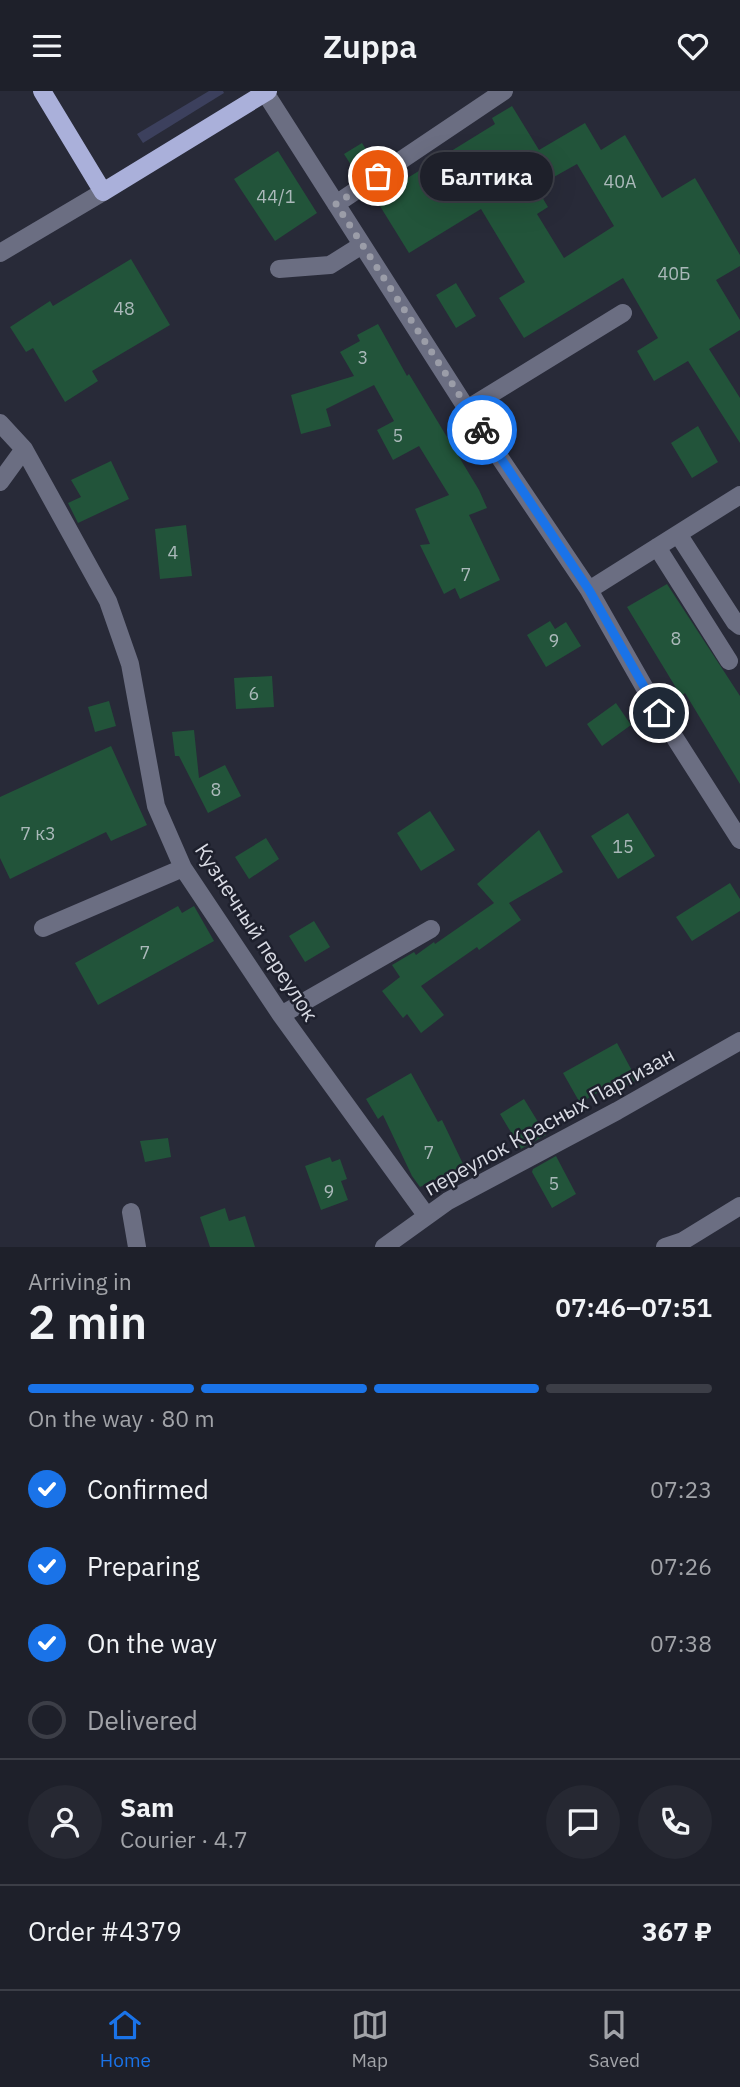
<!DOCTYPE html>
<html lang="en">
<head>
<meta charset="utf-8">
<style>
	:root { --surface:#1e202a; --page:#262832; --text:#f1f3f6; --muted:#a1a3a8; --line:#3c3e47; --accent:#1a73e8 }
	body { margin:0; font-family:"IBM Plex Sans",sans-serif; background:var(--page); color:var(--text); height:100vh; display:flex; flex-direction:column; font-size:26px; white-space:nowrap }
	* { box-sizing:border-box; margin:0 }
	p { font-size:23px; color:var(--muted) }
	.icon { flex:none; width:38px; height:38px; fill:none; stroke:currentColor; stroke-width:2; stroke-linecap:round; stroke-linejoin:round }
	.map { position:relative; height:1156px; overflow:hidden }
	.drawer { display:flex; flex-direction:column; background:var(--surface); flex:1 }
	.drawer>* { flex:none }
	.pin { position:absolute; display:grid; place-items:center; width:60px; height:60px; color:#fff; margin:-30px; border:4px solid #fff; border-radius:50%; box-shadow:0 2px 7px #0007 }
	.courier { position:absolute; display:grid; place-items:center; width:70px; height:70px; margin:-35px; border:5px solid #1a73e8; border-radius:50%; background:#fff; color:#222; box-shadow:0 2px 9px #0007 }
	.bubble { position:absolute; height:49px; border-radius:24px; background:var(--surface); box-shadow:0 7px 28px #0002,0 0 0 2px var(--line); font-size:23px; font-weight:600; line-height:49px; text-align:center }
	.overview em { font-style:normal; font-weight:600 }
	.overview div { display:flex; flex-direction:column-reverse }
	.overview { display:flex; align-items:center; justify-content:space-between; height:119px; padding:0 28px }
	h1 { font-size:46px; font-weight:600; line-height:52px }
	.bar { display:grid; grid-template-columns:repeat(4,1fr); gap:10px 7px; align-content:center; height:84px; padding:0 28px }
	.bar i { height:9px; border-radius:5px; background:var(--line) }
	.bar .active { background:var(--accent) }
	.bar p { grid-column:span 4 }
	.line { display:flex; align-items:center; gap:18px; padding:0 28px; border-top:2px solid var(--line) }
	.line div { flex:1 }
	.round { display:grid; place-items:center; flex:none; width:74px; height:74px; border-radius:37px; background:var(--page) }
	ol { padding:0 28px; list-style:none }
	li { display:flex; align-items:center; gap:21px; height:77px }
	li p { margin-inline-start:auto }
	li .icon { padding:7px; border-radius:50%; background:var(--accent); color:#fff; stroke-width:4 }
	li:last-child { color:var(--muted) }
	li i { width:38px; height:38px; border:4px solid var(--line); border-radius:50% }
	header { display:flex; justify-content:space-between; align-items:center; height:91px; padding:0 28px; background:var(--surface); font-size:32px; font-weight:600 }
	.tabs { display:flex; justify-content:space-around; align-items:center; height:98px; border-top:2px solid var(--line); background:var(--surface); font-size:19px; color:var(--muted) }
	.tabs a { display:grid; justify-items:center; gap:4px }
	.tabs .active { color:var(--accent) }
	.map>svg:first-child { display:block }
	.green { fill:#3c405d }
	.building { fill:#22543a; fill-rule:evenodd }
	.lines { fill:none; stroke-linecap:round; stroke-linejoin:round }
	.minor { stroke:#6b6e82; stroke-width:18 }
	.major { stroke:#aab0da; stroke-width:18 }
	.done { stroke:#9b9da8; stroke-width:7; stroke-dasharray:0 12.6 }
	.route { stroke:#1a73e8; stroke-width:9 }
	.labels { text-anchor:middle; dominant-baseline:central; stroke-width:5; stroke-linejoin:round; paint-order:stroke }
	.number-label { font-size:18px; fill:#abb9ba }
	.street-label { font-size:21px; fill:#d9dbe4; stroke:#1e202d }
</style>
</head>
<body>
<header><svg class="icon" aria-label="menu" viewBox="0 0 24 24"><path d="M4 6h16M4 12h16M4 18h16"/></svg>Zuppa<svg class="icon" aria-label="heart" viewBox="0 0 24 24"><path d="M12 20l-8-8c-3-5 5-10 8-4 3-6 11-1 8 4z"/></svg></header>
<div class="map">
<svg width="740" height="1156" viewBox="0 0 740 1156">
	<rect width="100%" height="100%" fill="#282a38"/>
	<!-- green -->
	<path class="green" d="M209 0H223L224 2 143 52 137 43Z"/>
	<!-- building -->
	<path class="building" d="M512 15 539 59 585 32 601 59 625 44 662 107 695 87 740 164V175L716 189 740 229V239L709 258 740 307V352L688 270 654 290 637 260 658 247 623 187 524 247 499 207 525 191 481 118 409 162 375 107 495 33 492 27ZM577 73 614 135 564 167 537 123 548 116 536 96Z
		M362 52 375 73 358 85 344 63Z
		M278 60 317 122 275 150 234 88Z
		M131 168 170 234 92 280 98 290 65 311 33 257 26 261 10 236 50 210 53 215Z
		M456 192 476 225 456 237 436 204Z
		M378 233 407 285 409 283 479 399 487 417 469 424 500 489 460 508 455 497 444 503 420 454 430 453 415 418 449 404 419 355 393 369 377 339 394 330 374 294 326 318 331 335 301 343 291 304 354 285 340 261 360 250 357 244Z
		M698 335 718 371 692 387 671 352Z
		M111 370 129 408 78 432 68 412 81 406 71 389Z
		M186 434 192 485 160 488 155 438Z
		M667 493 740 605V693L685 602 681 605 627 516Z
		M550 530 555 538 566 531 581 555 546 576 527 544Z
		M272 585 274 616 236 618 234 587Z
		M109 610 116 635 95 641 88 616Z
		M616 612 631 634 602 655 587 633Z
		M194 639 199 687 225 674 241 705 208 722 179 665H175L172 641Z
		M111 655 147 734 111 750 106 741 10 788 0 767V706Z
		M430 720 455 759 421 780 397 742Z
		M628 722 655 765 618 788 591 745Z
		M539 739 563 781 509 812 521 829 479 859 477 856 421 895 444 924 421 942 407 923 403 927 382 900 400 886 392 874 414 861 416 864 434 851 435 853 494 812 477 793Z
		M266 747 279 768 249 788 235 766Z
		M730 792 740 808V820L692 850 676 826Z
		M178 815 182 822 194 815 214 850 98 914 75 872Z
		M314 830 330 856 305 871 289 845Z
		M617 952 637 989 614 1002 609 995 580 1012 563 982Z
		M411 982 438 1031 442 1029 464 1075 420 1096 412 1085 383 1024 378 1028 366 1008Z
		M524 1008 546 1044 521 1058 500 1023Z
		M168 1047 171 1066 145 1071 140 1050Z
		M556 1065 576 1103 552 1117 532 1081 533 1078Z
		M330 1066 332 1071 340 1068 347 1088 341 1090 348 1109 321 1119 305 1075Z
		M225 1117 229 1130 245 1125 255 1156H210L200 1126Z"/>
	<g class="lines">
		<!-- minor -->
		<path class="minor" d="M264 0 467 318 589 499 659 622 740 749
			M336 113 504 0
			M0 162 103 101
			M279 178 330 174 362 154
			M467 318 623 222
			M0 332 24 358 108 510 130 573 156 715 183 777 281 924 426 1124
			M0 391 24 358
			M678 443 735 531 740 535
			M657 456 729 570
			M589 499 740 404
			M43 837 183 777
			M281 924 431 838
			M131 1121 137 1156
			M384 1156 448 1110 617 1020 740 950
			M665 1156 683 1150 740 1115"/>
		<!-- major -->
		<path class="major" d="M42 0 103 101 268 0"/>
	</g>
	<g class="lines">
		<!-- done -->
		<path class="done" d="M378 85 336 113 482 339"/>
		<!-- route -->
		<path class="route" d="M482 339 589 499 659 622"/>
	</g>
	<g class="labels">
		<!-- number labels -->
		<g class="number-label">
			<text x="620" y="90">40А</text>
			<text x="276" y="105">44/1</text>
			<text x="674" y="182">40Б</text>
			<text x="124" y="217">48</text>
			<text x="363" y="266">3</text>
			<text x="398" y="344">5</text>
			<text x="173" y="461">4</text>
			<text x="466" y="483">7</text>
			<text x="676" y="547">8</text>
			<text x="554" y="549">9</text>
			<text x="254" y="602">6</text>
			<text x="216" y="698">8</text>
			<text x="38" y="742">7 к3</text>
			<text x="623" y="755">15</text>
			<text x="145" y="861">7</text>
			<text x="429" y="1061">7</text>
			<text x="554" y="1092">5</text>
			<text x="329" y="1100">9</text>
		</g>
		<!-- street labels -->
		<g class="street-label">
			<text transform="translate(257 841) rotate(57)">Кузнечный переулок</text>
			<text transform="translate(549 1030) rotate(-29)">переулок Красных Партизан</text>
		</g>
	</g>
</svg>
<div class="pin" style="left:378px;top:85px;background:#ea580c"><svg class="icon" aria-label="bag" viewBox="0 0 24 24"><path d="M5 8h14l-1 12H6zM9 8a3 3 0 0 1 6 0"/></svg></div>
<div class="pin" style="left:659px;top:622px;background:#1f2937"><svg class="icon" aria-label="home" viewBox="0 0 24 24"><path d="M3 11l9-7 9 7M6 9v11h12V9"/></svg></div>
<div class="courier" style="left:482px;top:339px"><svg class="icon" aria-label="bike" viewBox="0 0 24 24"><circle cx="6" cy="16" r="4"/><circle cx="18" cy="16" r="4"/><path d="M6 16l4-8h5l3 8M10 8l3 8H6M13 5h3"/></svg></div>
<div class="bubble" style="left:420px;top:61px;width:133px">Балтика</div>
</div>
<section class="drawer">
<div class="overview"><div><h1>2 min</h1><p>Arriving in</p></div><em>07:46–07:51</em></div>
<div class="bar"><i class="active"></i><i class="active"></i><i class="active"></i><i></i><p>On the way · 80 m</p></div>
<ol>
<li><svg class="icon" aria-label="check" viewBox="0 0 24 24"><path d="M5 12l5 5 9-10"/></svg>Confirmed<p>07:23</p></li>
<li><svg class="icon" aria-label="check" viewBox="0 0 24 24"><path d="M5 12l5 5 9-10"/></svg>Preparing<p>07:26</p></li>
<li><svg class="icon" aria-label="check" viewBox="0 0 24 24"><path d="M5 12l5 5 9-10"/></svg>On the way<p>07:38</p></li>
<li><i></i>Delivered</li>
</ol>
<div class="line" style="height:126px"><a class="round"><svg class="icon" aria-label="person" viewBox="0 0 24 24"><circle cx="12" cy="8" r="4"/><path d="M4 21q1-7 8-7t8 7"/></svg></a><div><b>Sam</b><p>Courier · 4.7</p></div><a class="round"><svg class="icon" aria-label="chat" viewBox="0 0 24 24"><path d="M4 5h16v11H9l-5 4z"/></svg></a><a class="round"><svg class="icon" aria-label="phone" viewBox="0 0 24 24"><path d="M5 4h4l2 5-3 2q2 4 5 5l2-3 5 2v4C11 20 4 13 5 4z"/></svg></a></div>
<div class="line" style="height:91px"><div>Order #4379</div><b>367 ₽</b></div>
</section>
<nav class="tabs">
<a class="active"><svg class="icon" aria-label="home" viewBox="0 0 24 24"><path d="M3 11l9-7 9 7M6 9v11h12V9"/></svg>Home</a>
<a><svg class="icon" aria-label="map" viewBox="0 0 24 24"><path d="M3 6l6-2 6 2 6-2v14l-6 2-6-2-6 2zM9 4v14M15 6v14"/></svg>Map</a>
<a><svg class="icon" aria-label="saved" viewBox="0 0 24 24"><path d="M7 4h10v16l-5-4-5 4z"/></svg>Saved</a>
</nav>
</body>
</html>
